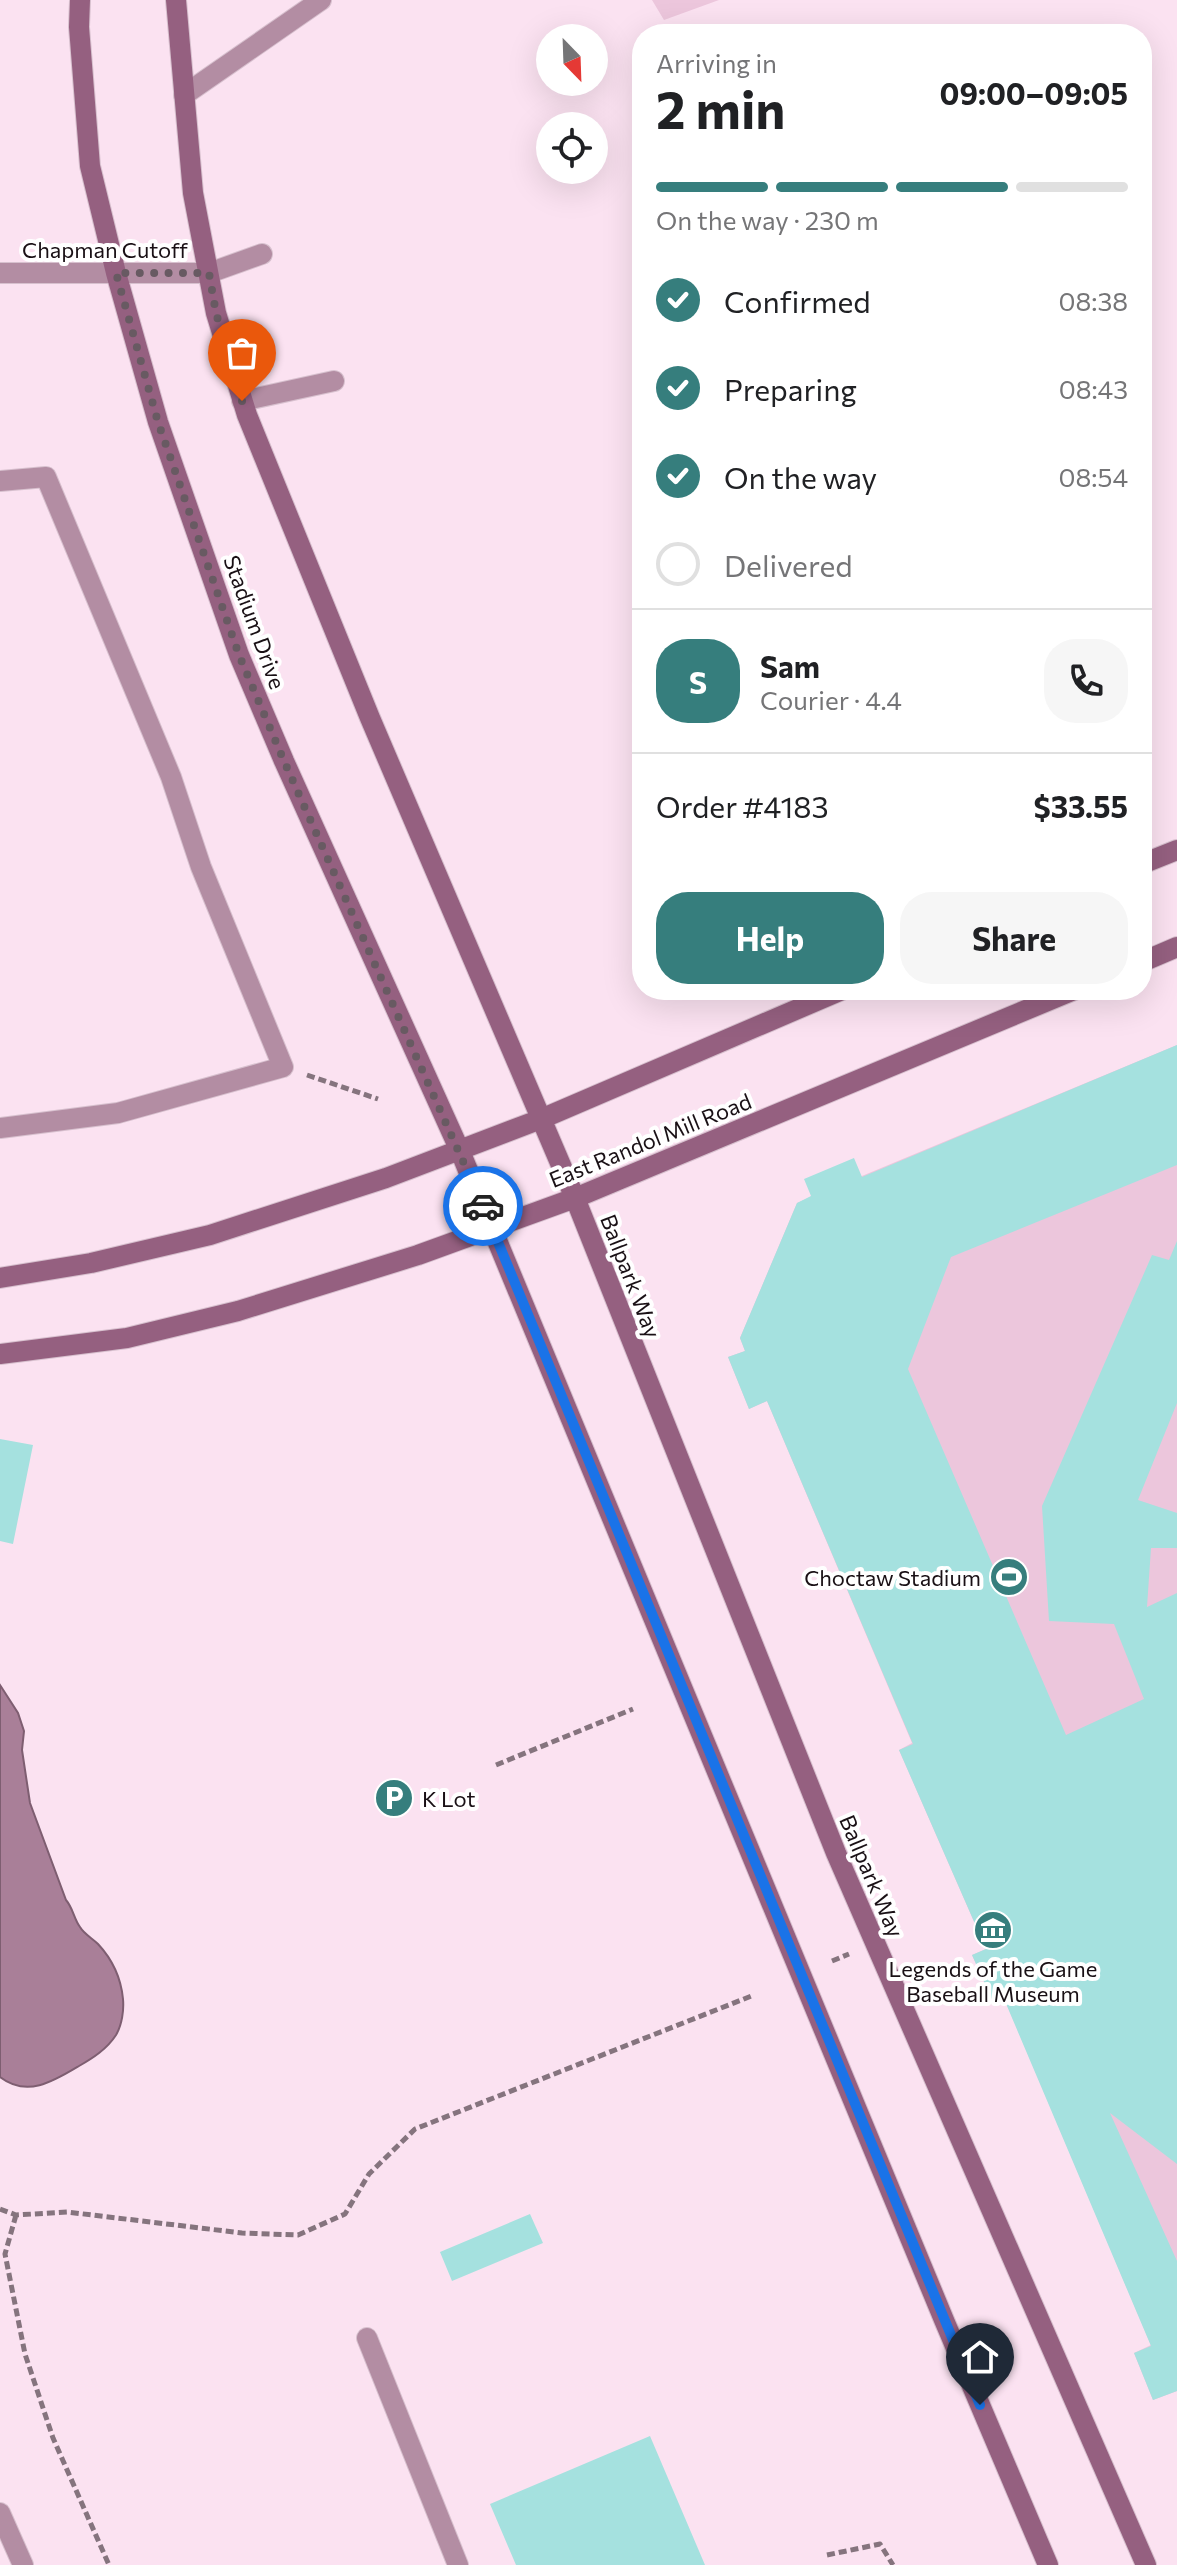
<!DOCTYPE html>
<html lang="en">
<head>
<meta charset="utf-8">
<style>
	:root { --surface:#fff; --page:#f6f6f6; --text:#202124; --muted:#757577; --line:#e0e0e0; --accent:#367e7d }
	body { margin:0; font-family:Commissioner,sans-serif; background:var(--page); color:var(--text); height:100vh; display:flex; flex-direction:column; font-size:30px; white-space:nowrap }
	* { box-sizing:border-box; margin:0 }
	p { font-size:26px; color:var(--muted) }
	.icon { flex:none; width:44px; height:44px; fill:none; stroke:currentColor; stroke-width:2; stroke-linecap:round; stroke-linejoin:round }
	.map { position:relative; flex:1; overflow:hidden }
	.drawer { position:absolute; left:632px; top:24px; width:520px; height:976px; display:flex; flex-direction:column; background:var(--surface); border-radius:32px; box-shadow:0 8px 32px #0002 }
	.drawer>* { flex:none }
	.needle { width:52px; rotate:157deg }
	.buttons { position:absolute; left:536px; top:24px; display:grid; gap:16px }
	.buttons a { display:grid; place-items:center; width:72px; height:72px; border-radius:50%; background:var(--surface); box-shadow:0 8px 32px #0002; font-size:40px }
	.pin { position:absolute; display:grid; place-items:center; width:68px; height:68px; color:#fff; margin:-82px -34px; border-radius:50% 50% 50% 0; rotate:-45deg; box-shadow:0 0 8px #0007 }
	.pin .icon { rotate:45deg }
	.courier { position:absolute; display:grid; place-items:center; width:80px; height:80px; margin:-40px; border:6px solid #1a73e8; border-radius:50%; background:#fff; color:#222; box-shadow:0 2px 10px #0007 }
	.head em { font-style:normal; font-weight:700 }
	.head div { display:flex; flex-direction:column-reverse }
	.head { display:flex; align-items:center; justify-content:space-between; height:136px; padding:0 24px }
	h1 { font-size:52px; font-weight:700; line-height:60px }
	.bar { display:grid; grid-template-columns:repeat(4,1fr); gap:12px 8px; align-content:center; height:96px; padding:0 24px }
	.bar i { height:10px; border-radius:6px; background:var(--line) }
	.bar .selected { background:var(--accent) }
	.bar p { grid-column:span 4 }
	.line { display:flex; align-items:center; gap:20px; padding:0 24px; border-top:2px solid var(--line) }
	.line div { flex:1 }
	.round { display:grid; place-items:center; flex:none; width:84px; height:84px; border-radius:32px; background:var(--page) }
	ol { padding:0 24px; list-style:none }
	li { display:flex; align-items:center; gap:24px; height:88px }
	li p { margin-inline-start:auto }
	li .icon { padding:8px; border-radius:50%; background:var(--accent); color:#fff; stroke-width:4 }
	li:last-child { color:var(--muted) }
	li i { width:44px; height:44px; border:4px solid var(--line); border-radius:50% }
	.button { display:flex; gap:16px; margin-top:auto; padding:16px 24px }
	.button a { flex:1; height:92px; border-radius:32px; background:var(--accent); color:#fff; font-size:32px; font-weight:700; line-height:92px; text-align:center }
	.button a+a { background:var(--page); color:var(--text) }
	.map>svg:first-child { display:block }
	.green { fill:#ecc6dc }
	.water { fill:#a97f98; stroke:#7e5e71; stroke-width:2 }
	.building { fill:#a5e1df }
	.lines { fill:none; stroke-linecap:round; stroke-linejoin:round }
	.lane-casing { stroke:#d7c0ce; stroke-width:22 }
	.street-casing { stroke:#d7c0ce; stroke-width:22 }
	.secondary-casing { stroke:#d7c0ce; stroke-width:22 }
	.path { stroke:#85747e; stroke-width:5; stroke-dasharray:8 4; stroke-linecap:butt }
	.lane { stroke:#b38da3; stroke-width:20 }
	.street { stroke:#b38da3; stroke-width:20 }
	.secondary { stroke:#956080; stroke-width:20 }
	.done { stroke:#685a62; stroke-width:8; stroke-dasharray:0 14.4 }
	.route { stroke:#1a73e8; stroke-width:10 }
	.labels { text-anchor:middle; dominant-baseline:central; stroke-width:8; stroke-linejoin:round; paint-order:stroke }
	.street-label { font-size:22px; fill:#191015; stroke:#fff }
	.poi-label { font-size:22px; fill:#191015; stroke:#fff; text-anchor:end }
</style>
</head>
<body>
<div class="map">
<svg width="1177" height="2565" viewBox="0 0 1177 2565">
	<rect width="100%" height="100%" fill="#fbe2f1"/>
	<!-- green -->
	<path class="green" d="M652 0H719L664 20Z
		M1177 1045V2391L1153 2400 1134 2353 1151 2345 1005 2000 994 2004 972 1955 986 1949 899 1750 912 1743 767 1401 749 1409 728 1357 745 1351 740 1338 797 1203Z"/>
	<!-- water -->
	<path class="water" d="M0 1685 18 1713 24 1731 22 1750 30 1803 66 1900C73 1908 74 1919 80 1927 84 1934 92 1938 98 1944 112 1959 121 1978 123 1999 124 2010 122 2025 116 2035 107 2049 93 2058 79 2066 54 2081 27 2098 0 2077Z"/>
	<!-- building -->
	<path class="building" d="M1177 1045V1165L951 1257 908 1369 1066 1735 1144 1699 1114 1624 1049 1621 1042 1506 1152 1255 1169 1260 1177 1241V1403L1138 1500 1177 1513V1548H1151L1147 1607 1177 1593V2164L1110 2113 1177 2261V2391L1153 2400 1134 2353 1151 2346 1004 1999 994 2004 972 1955 986 1949 899 1750 913 1744 767 1401 749 1409 728 1357 745 1351 740 1338 797 1203 811 1196 804 1179 854 1158 862 1177Z
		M0 1439 33 1445 13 1544 0 1541Z
		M530 2214 543 2243 452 2281 440 2252Z
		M650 2436 705 2565H516L490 2504Z"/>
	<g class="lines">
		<defs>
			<path id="lane" d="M184 95 321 0
				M209 273 262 254
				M242 401 334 381
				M0 481 46 477 171 777 201 867 283 1067 118 1113 0 1128
				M367 2338 458 2565
				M0 2513 23 2565"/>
			<path id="street" d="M0 273H209"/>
			<path id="secondary" d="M80 0 79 27 90 166 116 273 158 422 239 655 284 761 460 1151 944 2320 1048 2565
				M176 0 193 193 216 313 247 415 370 718 575 1198 836 1853 1146 2565
				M1142 864 1177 850
				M1142 962 1177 947
				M0 1278 91 1263 210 1235 386 1178 541 1119 842 990
				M0 1354 127 1338 238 1311 418 1255 575 1198 1074 990"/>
		</defs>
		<!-- lane casing -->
		<use href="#lane" class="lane-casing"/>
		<!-- street casing -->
		<use href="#street" class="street-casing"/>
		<!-- secondary casing -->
		<use href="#secondary" class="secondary-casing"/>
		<!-- path -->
		<path class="path" d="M307 1075 378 1099
			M496 1765 633 1709
			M832 1961 849 1954
			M0 2209 16 2215 67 2212 242 2233 298 2235 345 2214 369 2174 415 2129 754 1995
			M16 2215 5 2254 25 2354 53 2438 109 2565
			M827 2555 880 2544 893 2565"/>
		<!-- lane -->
		<use href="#lane" class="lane"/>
		<!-- street -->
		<use href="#street" class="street"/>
		<!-- secondary -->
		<use href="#secondary" class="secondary"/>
	</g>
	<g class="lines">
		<!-- done -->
		<path class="done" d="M242 401 216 313 209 273H116L158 422 239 655 284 761 483 1206"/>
		<!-- route -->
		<path class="route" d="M483 1206 980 2405"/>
	</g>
	<!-- icons -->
	<defs>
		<symbol id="stadium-disc" viewBox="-11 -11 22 22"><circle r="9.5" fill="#367e7d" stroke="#fff"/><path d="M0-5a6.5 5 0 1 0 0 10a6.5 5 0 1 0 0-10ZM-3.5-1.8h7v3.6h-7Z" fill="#fff"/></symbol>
		<symbol id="parking-disc" viewBox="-11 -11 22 22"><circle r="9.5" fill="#367e7d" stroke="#fff"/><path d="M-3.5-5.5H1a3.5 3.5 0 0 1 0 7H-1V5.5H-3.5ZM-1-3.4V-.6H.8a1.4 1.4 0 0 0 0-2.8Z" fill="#fff"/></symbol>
		<symbol id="museum-disc" viewBox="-11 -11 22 22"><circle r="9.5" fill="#367e7d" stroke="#fff"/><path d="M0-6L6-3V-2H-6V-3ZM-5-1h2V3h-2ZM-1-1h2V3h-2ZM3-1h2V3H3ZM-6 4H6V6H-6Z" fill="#fff"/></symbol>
	</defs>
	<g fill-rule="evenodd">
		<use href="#stadium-disc" x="987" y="1555" width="44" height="44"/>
		<use href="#parking-disc" x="372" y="1776" width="44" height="44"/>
		<use href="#museum-disc" x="971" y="1908" width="44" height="44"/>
	</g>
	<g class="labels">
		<!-- street labels -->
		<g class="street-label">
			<text x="105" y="249">Chapman Cutoff</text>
			<text transform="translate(255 622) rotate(70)">Stadium Drive</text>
			<text transform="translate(650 1140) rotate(-22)">East Randol Mill Road</text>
			<text transform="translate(631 1276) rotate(69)">Ballpark Way</text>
			<text transform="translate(872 1876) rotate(67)">Ballpark Way</text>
		</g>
		<!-- poi labels -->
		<g class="poi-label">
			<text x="981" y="1577">Choctaw Stadium</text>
			<text x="422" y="1798" text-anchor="start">K Lot</text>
			<text x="993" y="1968" text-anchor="middle">Legends of the Game<tspan x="993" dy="25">Baseball Museum</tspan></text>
		</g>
	</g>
</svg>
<div class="buttons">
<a><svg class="needle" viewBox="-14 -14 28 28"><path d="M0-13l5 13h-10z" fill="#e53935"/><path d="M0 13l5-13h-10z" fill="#757577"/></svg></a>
<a><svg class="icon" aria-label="locate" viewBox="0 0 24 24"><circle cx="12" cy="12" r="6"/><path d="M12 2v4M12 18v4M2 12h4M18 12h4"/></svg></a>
</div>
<div class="pin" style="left:242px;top:401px;background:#ea580c"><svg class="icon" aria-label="bag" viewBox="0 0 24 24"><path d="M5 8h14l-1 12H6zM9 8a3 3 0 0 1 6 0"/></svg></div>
<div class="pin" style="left:980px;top:2405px;background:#1f2937"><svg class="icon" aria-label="home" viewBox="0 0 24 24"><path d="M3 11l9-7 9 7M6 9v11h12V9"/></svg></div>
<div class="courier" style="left:483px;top:1206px"><svg class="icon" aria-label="car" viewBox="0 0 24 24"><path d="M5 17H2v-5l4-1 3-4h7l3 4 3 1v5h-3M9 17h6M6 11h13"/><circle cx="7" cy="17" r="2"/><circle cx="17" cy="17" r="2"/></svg></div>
<section class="drawer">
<div class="head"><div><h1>2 min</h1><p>Arriving in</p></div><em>09:00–09:05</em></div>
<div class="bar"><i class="selected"></i><i class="selected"></i><i class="selected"></i><i></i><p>On the way · 230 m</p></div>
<ol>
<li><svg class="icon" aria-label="check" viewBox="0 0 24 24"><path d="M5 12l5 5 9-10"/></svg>Confirmed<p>08:38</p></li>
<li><svg class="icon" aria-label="check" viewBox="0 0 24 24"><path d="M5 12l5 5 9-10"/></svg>Preparing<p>08:43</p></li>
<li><svg class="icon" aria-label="check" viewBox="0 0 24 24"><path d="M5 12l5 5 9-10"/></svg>On the way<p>08:54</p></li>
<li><i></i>Delivered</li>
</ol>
<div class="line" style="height:144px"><b class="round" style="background:var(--accent);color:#fff">S</b><div><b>Sam</b><p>Courier · 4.4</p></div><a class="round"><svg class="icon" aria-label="phone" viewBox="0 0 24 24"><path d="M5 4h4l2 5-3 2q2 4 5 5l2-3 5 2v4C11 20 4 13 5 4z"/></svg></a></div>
<div class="line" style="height:104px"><div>Order #4183</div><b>$33.55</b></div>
<div class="button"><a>Help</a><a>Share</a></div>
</section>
</div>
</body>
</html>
